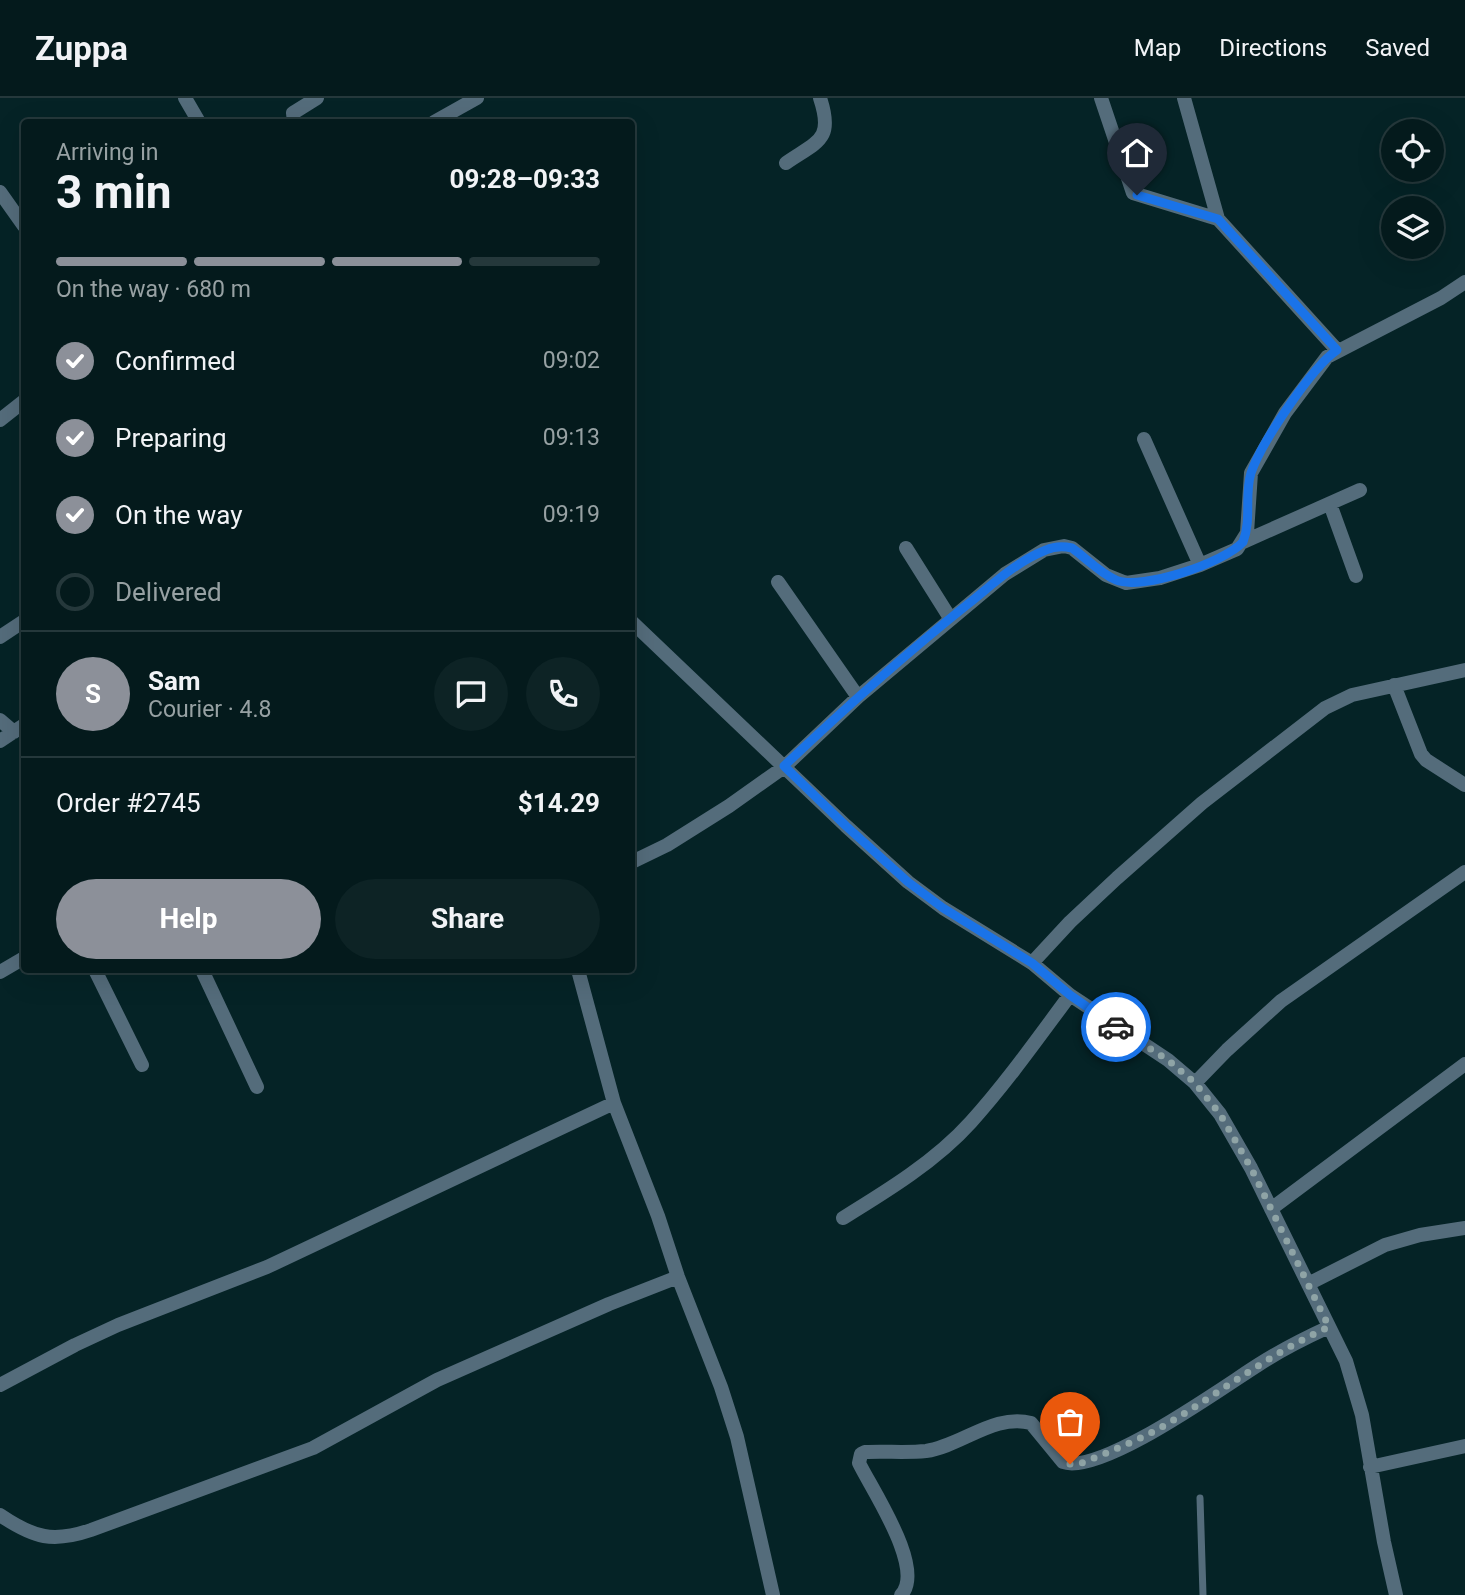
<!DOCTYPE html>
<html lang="en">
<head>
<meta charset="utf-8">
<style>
	:root { --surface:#041a1c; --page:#0d2325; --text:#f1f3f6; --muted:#97a1a3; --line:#25383b; --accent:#8c9099 }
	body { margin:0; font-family:Roboto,sans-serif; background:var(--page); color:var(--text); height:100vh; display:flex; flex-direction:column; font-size:26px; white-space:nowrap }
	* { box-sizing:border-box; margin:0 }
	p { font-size:23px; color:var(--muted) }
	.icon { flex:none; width:38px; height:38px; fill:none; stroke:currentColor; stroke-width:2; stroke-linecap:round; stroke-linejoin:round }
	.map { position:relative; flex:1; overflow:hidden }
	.details { position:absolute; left:21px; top:21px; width:614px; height:854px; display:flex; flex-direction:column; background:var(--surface); border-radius:7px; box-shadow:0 7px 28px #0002,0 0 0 2px var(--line) }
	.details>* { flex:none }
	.buttons { position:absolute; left:1381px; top:21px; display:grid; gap:14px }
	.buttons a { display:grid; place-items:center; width:63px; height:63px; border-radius:50%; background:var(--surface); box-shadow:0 7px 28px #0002,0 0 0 2px var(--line); font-size:35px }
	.pin { position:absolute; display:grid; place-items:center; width:60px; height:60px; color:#fff; margin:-72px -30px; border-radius:50% 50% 50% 0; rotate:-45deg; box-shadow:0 0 7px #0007 }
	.pin .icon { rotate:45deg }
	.courier { position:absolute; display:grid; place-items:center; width:70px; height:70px; margin:-35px; border:5px solid #1a73e8; border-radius:50%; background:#fff; color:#222; box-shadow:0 2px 9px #0007 }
	.headline em { font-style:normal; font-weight:700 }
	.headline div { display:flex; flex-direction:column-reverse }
	.headline { display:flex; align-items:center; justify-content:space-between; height:119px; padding:0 35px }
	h1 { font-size:46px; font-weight:700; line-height:52px }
	.bar { display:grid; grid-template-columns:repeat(4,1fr); gap:10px 7px; align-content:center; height:84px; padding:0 35px }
	.bar i { height:9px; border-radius:5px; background:var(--line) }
	.bar .selected { background:var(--accent) }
	.bar p { grid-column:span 4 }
	.line { display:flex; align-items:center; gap:18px; padding:0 35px; border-top:2px solid var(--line) }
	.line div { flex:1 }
	.round { display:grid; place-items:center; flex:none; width:74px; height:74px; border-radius:37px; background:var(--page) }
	ol { padding:0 35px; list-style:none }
	li { display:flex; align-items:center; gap:21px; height:77px }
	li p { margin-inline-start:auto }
	li .icon { padding:7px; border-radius:50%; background:var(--accent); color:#fff; stroke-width:4 }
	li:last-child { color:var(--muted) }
	li i { width:38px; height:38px; border:4px solid var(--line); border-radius:50% }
	.action { display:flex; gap:14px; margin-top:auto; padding:14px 35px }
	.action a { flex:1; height:80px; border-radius:42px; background:var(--accent); color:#fff; font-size:28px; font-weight:700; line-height:80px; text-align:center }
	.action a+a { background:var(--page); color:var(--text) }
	header { display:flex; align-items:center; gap:42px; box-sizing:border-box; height:98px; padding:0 35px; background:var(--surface); border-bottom:2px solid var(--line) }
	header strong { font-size:33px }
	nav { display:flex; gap:38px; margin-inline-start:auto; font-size:24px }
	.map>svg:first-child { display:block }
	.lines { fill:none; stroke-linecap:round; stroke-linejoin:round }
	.service { stroke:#546c7b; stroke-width:7 }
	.minor { stroke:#546c7b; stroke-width:14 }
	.done { stroke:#8fa4a6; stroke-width:7; stroke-dasharray:0 12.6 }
	.route { stroke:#1a73e8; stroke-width:9 }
</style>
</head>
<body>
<header>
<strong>Zuppa</strong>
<nav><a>Map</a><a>Directions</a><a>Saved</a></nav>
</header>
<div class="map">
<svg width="1465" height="1497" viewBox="0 0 1465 1497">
	<rect width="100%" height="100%" fill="#052326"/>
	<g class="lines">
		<!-- service -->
		<path class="service" d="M1200 1400 1203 1497"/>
		<!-- minor -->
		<path class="minor" d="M185 0 199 24
			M1101 0 1133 95 1218 121 1337 252
			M1184 0 1218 121
			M294 24 293 15 317 0
			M434 24 477 0
			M786 65C818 43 834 42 820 0
			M0 94 24 128
			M0 322 24 303
			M1144 341 1200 467
			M1330 406 1356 478
			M1243 444 1360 392
			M906 450 950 520
			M778 484 858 599
			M632 524 846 728 908 784 943 810 1032 865 1070 897 1168 962 1195 985 1220 1016 1251 1070 1346 1263 1362 1317 1384 1444 1396 1497
			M0 539 24 523
			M1394 587 1421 656 1426 662 1465 687
			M0 622 14 634
			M0 643 24 627
			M632 764 667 747 729 708 784 669 858 599 1005 476 1044 452 1064 448 1072 450 1106 477 1126 485 1160 480 1200 467 1237 451 1247 435 1251 375 1285 315 1327 259 1441 200 1465 184
			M1032 865 1070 824 1117 780 1202 705 1325 610 1352 597 1465 572
			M95 872 142 967
			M202 872 257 989
			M578 872 614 1005 658 1118 678 1179 721 1289 737 1339 773 1497
			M0 874 24 860
			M1195 985 1227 952 1281 903 1465 774
			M1271 1111 1465 966
			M843 1120C887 1093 936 1063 971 1024 1007 984 1038 940 1070 897
			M1308 1186 1385 1147 1420 1137 1465 1130
			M0 1287 75 1247 118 1227 267 1169 614 1005
			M1370 1369 1465 1348
			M0 1417C34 1440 53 1445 91 1432L313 1350 437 1282 609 1206 678 1179
			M901 1497C926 1471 872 1392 859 1365L861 1356 865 1354C885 1353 907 1355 926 1353 961 1348 995 1315 1031 1325L1063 1364C1100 1378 1223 1289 1258 1267 1281 1252 1305 1240 1329 1229"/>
	</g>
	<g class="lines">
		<!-- done -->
		<path class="done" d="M1070 1366H1079C1111 1353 1143 1341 1172 1323 1225 1291 1273 1254 1329 1229L1251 1070 1220 1016 1195 985 1168 962 1116 929"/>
		<!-- route -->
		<path class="route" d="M1116 929 1070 897 1032 865 943 810 908 784 846 728 784 668C843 612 904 557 968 506 992 487 1017 463 1046 452 1055 448 1063 448 1072 450 1086 460 1100 475 1116 482 1142 493 1225 464 1243 444 1252 421 1244 397 1251 375 1261 345 1312 269 1337 252L1218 121 1137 97"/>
	</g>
</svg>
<div class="buttons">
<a><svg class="icon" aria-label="locate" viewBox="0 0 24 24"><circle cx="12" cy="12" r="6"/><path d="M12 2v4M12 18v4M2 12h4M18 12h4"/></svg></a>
<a><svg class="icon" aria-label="layers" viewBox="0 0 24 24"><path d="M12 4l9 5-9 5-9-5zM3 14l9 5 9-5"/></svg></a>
</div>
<div class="pin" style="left:1070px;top:1366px;background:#ea580c"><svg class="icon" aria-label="bag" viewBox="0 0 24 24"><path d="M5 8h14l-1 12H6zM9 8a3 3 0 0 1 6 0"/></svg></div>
<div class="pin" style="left:1137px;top:97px;background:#1f2937"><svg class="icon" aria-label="home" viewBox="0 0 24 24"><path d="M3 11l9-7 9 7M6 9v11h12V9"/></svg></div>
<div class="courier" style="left:1116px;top:929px"><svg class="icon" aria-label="car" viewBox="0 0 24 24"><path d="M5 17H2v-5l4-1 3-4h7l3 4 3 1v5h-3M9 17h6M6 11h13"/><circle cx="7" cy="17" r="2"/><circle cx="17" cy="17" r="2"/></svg></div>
<section class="details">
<div class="headline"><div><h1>3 min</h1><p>Arriving in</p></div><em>09:28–09:33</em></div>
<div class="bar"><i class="selected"></i><i class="selected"></i><i class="selected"></i><i></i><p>On the way · 680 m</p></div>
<ol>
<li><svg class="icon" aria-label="check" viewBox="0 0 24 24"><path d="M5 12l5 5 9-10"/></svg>Confirmed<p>09:02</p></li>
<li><svg class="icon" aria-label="check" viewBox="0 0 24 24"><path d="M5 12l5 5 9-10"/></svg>Preparing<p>09:13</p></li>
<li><svg class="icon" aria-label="check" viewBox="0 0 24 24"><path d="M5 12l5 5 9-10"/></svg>On the way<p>09:19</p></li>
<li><i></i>Delivered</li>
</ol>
<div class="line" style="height:126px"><b class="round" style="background:var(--accent);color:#fff">S</b><div><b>Sam</b><p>Courier · 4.8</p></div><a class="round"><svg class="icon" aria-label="chat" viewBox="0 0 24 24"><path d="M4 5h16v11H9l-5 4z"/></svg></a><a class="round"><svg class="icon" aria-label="phone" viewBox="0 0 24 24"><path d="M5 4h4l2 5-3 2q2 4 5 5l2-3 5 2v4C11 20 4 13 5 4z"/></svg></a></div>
<div class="line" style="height:91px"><div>Order #2745</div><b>$14.29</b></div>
<div class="action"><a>Help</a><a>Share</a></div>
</section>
</div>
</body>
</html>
